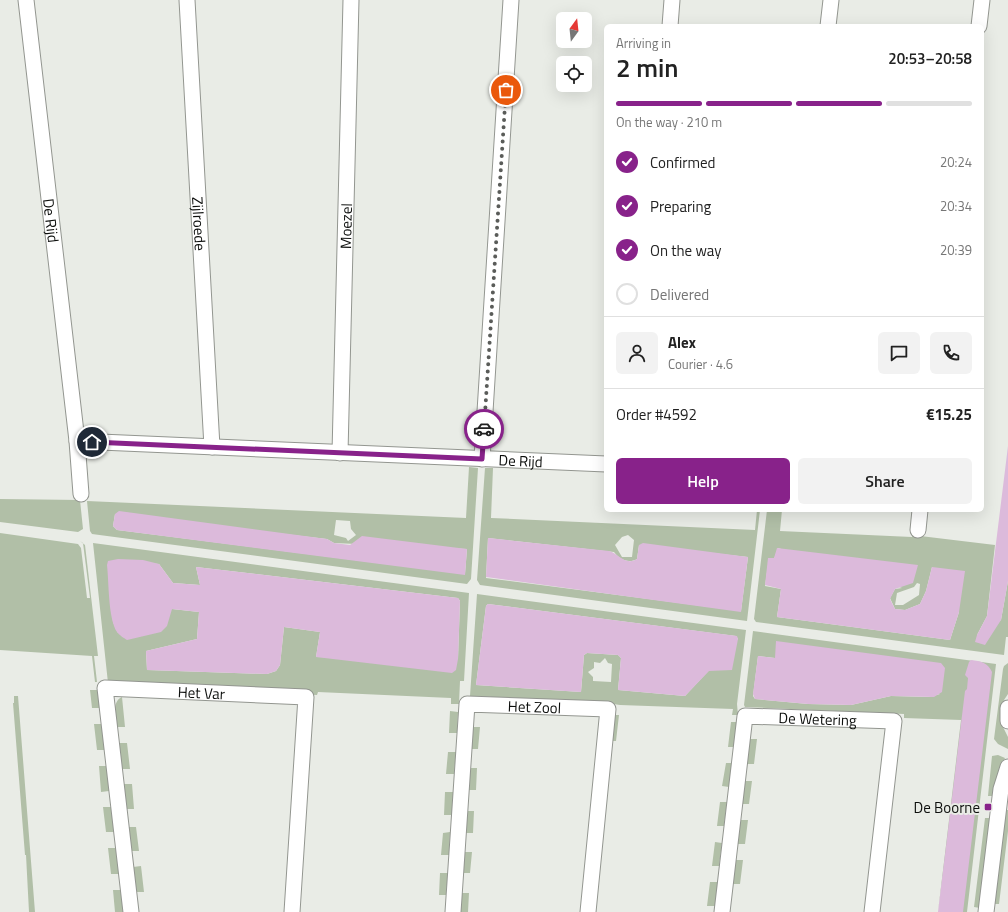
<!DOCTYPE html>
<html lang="en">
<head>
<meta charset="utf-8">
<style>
	:root { --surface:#fff; --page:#f2f2f2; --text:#222; --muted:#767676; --line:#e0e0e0; --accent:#88228a }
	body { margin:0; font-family:"Titillium Web",sans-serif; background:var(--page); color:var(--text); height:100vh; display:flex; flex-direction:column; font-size:15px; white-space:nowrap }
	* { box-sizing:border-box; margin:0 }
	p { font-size:13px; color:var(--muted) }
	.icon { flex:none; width:22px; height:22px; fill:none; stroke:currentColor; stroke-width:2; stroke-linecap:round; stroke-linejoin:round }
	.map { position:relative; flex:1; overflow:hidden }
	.panel { position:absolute; left:604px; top:24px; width:380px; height:488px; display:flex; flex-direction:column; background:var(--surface); border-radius:6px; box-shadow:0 4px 16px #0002 }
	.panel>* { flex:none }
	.needle { width:26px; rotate:15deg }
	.controls { position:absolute; left:556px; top:12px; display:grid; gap:8px }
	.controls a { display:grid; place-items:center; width:36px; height:36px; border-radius:6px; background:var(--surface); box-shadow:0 4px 16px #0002; font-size:20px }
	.pin { position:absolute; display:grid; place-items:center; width:34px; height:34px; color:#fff; margin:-17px; border:2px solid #fff; border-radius:50%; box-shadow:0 1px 4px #0007 }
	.courier { position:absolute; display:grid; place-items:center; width:40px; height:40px; margin:-20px; border:3px solid #88228a; border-radius:50%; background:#fff; color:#222; box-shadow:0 1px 5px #0007 }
	.summary em { font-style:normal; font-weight:600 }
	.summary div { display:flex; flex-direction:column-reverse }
	.summary { display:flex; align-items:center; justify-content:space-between; height:68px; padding:0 12px }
	h1 { font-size:26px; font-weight:600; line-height:30px }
	.bar { display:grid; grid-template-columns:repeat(4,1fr); gap:6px 4px; align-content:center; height:48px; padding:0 12px }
	.bar i { height:5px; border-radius:3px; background:var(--line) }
	.bar .selected { background:var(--accent) }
	.bar p { grid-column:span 4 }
	.line { display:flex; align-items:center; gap:10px; padding:0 12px; border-top:1px solid var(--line) }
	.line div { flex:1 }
	.round { display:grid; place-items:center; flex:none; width:42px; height:42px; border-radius:6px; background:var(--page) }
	ol { padding:0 12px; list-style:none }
	li { display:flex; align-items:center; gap:12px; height:44px }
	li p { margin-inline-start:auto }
	li .icon { padding:4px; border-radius:50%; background:var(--accent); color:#fff; stroke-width:4 }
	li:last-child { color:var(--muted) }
	li i { width:22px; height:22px; border:2px solid var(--line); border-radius:50% }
	.button { display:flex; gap:8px; margin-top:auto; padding:8px 12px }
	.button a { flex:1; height:46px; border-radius:6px; background:var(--accent); color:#fff; font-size:16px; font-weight:600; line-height:46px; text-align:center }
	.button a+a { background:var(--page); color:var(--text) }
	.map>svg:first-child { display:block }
	.green { fill:#b1bfa7; fill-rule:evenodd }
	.water { fill:#dcbadb }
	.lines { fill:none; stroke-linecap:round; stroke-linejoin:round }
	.minor-casing { stroke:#939690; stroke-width:17 }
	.minor { stroke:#fff; stroke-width:15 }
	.done { stroke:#5a5c59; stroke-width:4; stroke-dasharray:0 7.2 }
	.route { stroke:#88228a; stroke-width:5 }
	.poi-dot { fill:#88228a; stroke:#e9ece6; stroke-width:1.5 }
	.labels { text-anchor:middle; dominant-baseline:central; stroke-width:4; stroke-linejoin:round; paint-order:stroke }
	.street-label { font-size:15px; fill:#0d0f0d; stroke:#e9ece6 }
	.poi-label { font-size:15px; fill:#0d0f0d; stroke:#e9ece6; text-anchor:end }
</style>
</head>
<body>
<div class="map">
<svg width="1008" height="912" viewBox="0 0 1008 912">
	<rect width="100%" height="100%" fill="#e9ece6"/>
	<!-- green -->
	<path class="green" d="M469 467 478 468 471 579 467 584 92 534 90 531 87 501 466 518ZM115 514 327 539 334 543 467 549 465 574 117 530 113 526ZM336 520 350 521 351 529 356 535 348 541 346 538 334 535Z
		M485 468H493L491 518 755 530 757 510H760L747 621 480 585 477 580ZM628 535 634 540 632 557H622L615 545 622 537ZM488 538 614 552C619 559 628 564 637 559L639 545 748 557 741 611 486 578Z
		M0 499 80 500 83 529 78 532 0 522Z
		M767 510H782L780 531 912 537V535L995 545 987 616 977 635 1001 620 1008 581V637H1006L1004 655 756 622 754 619ZM778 548 902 588 895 589 890 598 895 609 905 610 920 604 926 591 932 567 959 612 950 640 777 617 781 589 765 586 769 558 774 559ZM917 583 920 584 919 595 903 605H895L897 593 914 587Z
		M0 531 80 541 85 545 98 656H94L97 682H95L92 656 0 650V533L78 544 81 548 87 598H90L83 543 80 541Z
		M93 543 469 593 464 681H460L459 704H451V698L318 692 317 695 108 683ZM108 561 159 564 173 583 200 585 196 567 458 598 460 601 458 659 316 657 320 632 284 627 280 665 276 671 267 674 147 670 146 651 197 639 199 612 172 609 118 633 113 622Z
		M477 594 746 630 737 704 738 715H732L733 709 620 705 613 704V702L470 696ZM488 604 736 636 738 639 685 696 618 690 621 658 618 655 587 653 584 655 581 692 476 685 486 606ZM605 658 608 663 612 664 611 682 593 681V677L588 672 594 668V662L600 663Z
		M753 631 996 664 967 912H955L964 720 938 912 961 720 904 718V714L745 707 744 705ZM758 656 775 658 940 694 929 697 891 696 851 705 808 704 755 699 753 696Z
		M1008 663V694L1004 700 1000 713 1001 723 1008 737V749L998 744 994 739 1003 669 1004 666Z
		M90 690H98L100 708H92Z
		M14 696H18L35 912H29L26 855H25L13 703H14Z
		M122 697 125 727H117C116 718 111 702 122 697Z
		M450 711 458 712 457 733H449Z
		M612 715H619L616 741H609Z
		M731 722H737L734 747H728Z
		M94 724H102L105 750H97Z
		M472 727H480L478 749H471Z
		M750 739H757L754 764H747Z
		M119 743H127L130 769H122Z
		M448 752H456L454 774H446Z
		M998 755 1005 758 998 773 993 796H988L992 756Z
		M726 763H732L729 787 722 786Z
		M99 766H107L109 791 101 792Z
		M469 768H477L476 790H468Z
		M745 781H752L749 804H742Z
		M124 784H132L134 809H126Z
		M445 792H453L452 815H444Z
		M720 802H727L724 826H717Z
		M103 807H111L114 832H106Z
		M1005 810H1008V831L999 904H993Z
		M467 811H474L473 833H465Z
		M985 818H990L980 908 974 907Z
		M740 820H748L745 844H737Z
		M128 827H136L139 851H131Z
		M450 832 449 855H441L443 833Z
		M715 842 722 843 719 866H712Z
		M108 848H116L119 874H111Z
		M464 852H472L470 873H463Z
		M735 860H743L740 884H732Z
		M141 866 144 892H136L133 867Z
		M440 873H448L446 895H439Z
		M710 882H718L715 906H707Z
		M113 890H121L123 912H115Z
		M461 893H469L468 912H460Z"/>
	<!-- water -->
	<path class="water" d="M1008 446V581L1001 620 985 645 975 642 977 635 987 616Z
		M119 511 327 539 334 543 350 545 362 536 467 549 465 575 117 530 113 526 115 514Z
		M488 538 609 551C619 554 625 566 637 559L639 545 643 543 748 557 741 612 486 577Z
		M777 548 918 565 913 583 895 589 890 599 895 609 905 610 920 604 926 591 932 567 965 571 959 612 950 640 777 617 781 589 765 585 768 558H774Z
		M118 559 143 560 159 564 173 583 200 585 196 567 458 598 460 601 458 659 456 670 452 673 316 657 320 632 284 627 280 665 276 671 267 674 147 670 146 651 197 639 199 612 172 609 167 626 161 632 127 640C124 638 119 635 117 632 108 618 109 582 107 565L108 561Z
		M488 604 737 636 738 639 732 670 709 671 685 696 618 690 621 658 618 655 587 653 584 655 581 692 476 685 486 606Z
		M776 641 941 663 945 668 942 692 934 697 891 696 851 705 808 704 755 699 753 694 758 656 775 658Z
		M971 660C981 661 988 663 992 672L963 912H938L965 691 967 689 968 678 965 675 969 662Z"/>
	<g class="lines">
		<defs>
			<g id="minor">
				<path id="s1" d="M26 0 77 441 606 464"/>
				<path id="s2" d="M187 0 212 447"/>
				<path d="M670 26 672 0"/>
				<path d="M828 26 831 0"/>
				<path d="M979 26 982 0"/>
				<path d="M77 441 81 494"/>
				<path id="s3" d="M340 453 351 0"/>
				<path d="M482 459 511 0"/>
				<path d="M918 530 920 510"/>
				<path d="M1008 708V721"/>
				<path id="s4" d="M131 912 105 688 306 697 292 912"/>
				<path id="s5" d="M453 912 467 704 608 709 588 912"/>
				<path id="s6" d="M722 912 745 716 894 721 872 912"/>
				<path d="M986 912 1001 789 1008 767"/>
			</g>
		</defs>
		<!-- minor casing -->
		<use href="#minor" class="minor-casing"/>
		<!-- minor -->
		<use href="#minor" class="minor"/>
	</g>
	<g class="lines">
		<!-- done -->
		<path class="done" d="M484 429 506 90"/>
		<!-- route -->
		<path class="route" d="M92 442 482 459 484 429"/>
	</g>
	<!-- markers -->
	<rect class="poi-dot" x="984" y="803" width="8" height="8" rx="2"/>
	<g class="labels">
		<!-- street labels -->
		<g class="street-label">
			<text stroke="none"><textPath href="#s1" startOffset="222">De Rijd</textPath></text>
			<text stroke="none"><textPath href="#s2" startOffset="224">Zijlroede</textPath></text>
			<text stroke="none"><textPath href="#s3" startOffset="227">Moezel</textPath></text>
			<text stroke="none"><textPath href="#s1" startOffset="888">De Rijd</textPath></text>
			<text stroke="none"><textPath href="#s4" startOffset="322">Het Var</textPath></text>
			<text stroke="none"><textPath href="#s5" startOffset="276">Het Zool</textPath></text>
			<text stroke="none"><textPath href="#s6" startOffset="270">De Wetering</textPath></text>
		</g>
		<!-- poi labels -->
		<g class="poi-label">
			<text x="980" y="807">De Boorne</text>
		</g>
	</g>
</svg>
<div class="controls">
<a><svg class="needle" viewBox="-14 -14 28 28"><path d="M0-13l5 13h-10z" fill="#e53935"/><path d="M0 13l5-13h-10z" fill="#767676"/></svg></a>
<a><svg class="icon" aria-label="locate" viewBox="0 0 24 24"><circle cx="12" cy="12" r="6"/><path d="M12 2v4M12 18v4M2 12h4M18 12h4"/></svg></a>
</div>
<div class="pin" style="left:506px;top:90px;background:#ea580c"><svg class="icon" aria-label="bag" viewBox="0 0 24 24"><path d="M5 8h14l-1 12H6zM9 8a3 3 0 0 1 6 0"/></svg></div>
<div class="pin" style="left:92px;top:442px;background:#1f2937"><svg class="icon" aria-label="home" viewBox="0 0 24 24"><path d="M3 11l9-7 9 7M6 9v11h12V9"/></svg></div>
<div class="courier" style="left:484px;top:429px"><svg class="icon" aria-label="car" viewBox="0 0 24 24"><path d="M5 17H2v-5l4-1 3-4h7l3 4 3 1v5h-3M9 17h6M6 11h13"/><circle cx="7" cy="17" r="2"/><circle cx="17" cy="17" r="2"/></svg></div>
<section class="panel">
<div class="summary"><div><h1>2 min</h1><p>Arriving in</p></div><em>20:53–20:58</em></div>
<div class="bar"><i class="selected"></i><i class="selected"></i><i class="selected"></i><i></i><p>On the way · 210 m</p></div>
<ol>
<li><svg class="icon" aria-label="check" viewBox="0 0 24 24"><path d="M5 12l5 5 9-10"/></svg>Confirmed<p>20:24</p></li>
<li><svg class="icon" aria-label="check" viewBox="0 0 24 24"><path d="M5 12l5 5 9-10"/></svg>Preparing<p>20:34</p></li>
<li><svg class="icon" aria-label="check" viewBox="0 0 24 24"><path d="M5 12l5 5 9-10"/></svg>On the way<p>20:39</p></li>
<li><i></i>Delivered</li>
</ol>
<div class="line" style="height:72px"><a class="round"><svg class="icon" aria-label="person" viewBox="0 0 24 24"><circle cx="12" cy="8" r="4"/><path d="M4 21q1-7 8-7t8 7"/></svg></a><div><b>Alex</b><p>Courier · 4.6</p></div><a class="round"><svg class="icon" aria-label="chat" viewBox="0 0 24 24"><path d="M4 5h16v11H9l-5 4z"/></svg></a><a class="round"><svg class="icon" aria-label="phone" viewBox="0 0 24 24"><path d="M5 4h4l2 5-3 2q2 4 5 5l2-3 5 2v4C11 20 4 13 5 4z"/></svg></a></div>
<div class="line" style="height:52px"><div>Order #4592</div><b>€15.25</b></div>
<div class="button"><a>Help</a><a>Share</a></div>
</section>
</div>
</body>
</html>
